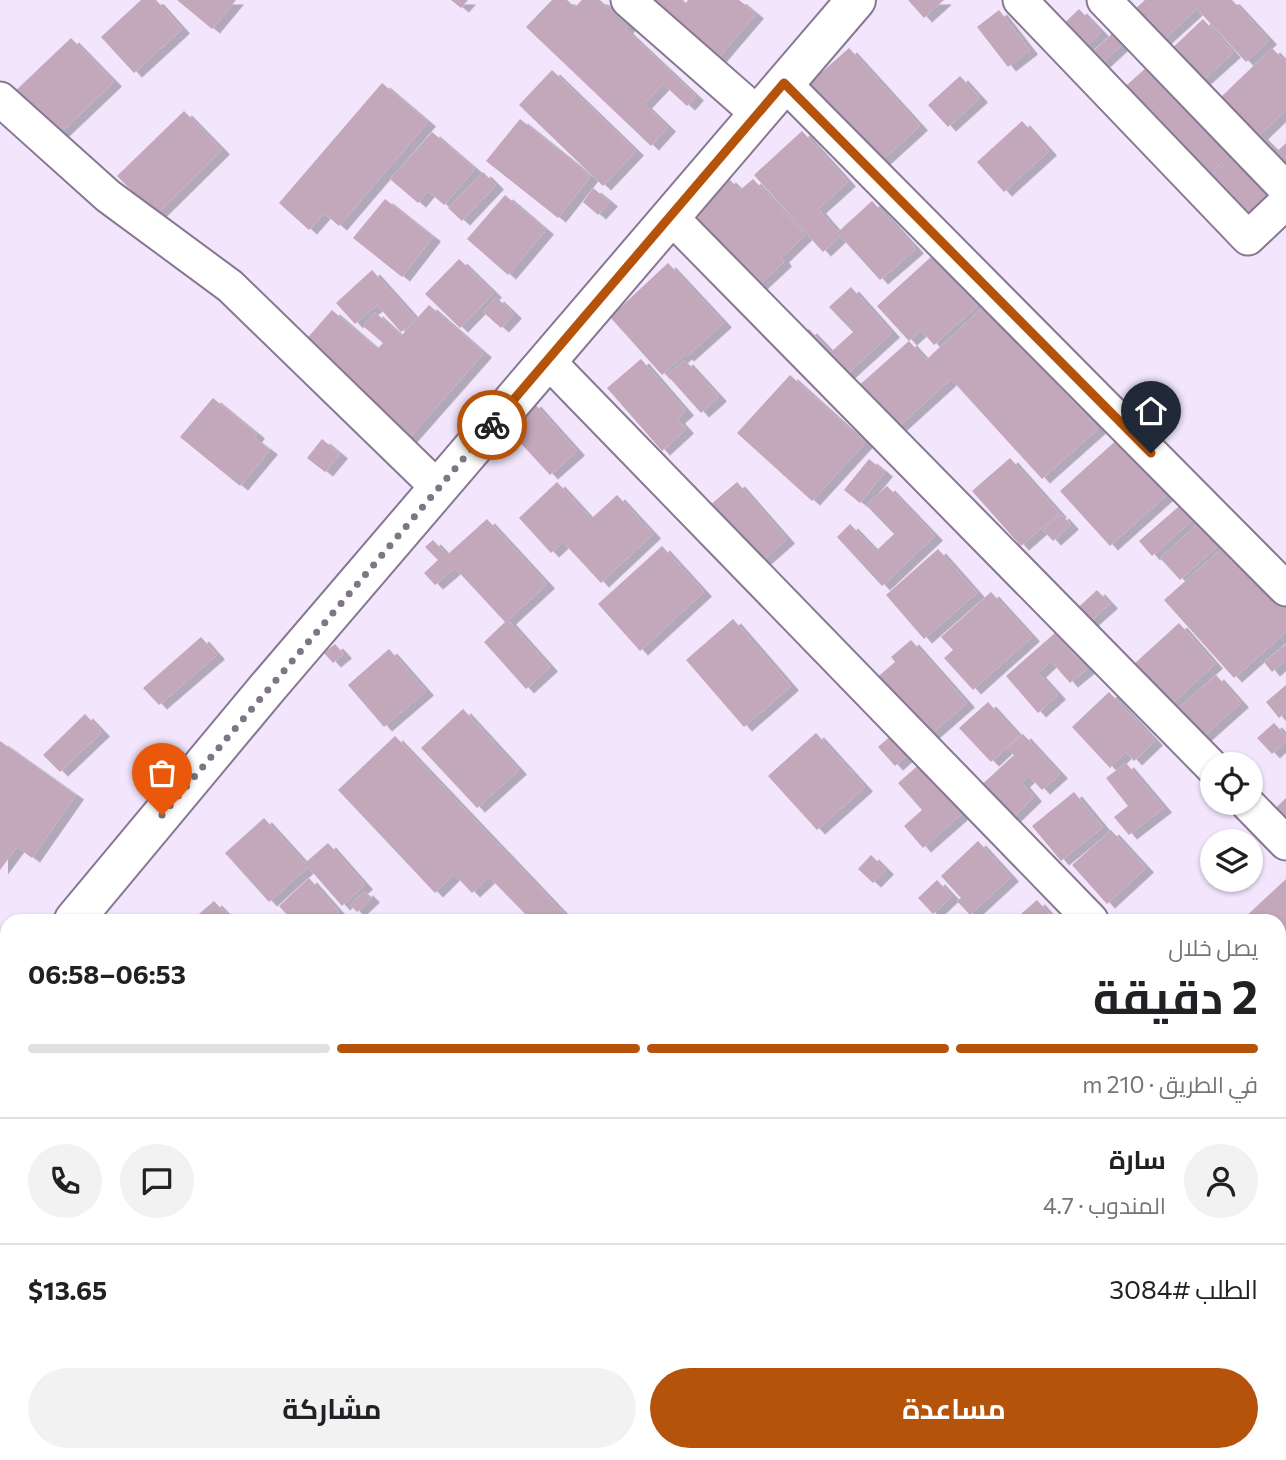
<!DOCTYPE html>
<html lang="ar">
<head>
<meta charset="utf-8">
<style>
	:root { --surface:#fff; --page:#f2f2f2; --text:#202124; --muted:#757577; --line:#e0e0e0; --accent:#b45309 }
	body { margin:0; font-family:Commissioner,Cairo,sans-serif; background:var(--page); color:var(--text); direction:rtl; height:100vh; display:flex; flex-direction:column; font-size:26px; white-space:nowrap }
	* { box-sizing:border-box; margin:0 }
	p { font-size:23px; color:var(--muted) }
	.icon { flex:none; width:38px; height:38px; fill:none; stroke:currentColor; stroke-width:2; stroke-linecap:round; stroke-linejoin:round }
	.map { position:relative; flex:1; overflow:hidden; direction:ltr }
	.drawer { position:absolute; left:0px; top:914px; width:1286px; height:548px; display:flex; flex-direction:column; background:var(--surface); border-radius:21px 21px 0 0; box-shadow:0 2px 5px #0004; direction:rtl }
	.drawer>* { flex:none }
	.fabs { position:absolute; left:1200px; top:752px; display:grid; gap:14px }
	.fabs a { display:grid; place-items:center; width:63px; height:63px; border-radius:50%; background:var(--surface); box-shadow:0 2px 5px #0004; font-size:35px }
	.pin { position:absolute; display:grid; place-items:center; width:60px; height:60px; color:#fff; margin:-72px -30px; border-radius:50% 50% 50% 0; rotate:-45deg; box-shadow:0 0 7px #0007 }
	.pin .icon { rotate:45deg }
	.courier { position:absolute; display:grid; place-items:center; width:70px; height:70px; margin:-35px; border:5px solid #b45309; border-radius:50%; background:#fff; color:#222; box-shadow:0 2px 9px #0007 }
	.headline em { font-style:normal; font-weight:700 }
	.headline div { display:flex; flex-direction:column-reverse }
	.headline { display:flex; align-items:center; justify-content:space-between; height:119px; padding:0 28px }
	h1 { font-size:46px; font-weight:700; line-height:52px }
	.bar { display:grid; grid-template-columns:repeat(4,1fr); gap:10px 7px; align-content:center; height:84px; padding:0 28px }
	.bar i { height:9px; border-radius:5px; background:var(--line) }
	.bar .active { background:var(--accent) }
	.bar p { grid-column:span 4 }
	.line { display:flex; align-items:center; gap:18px; padding:0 28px; border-top:2px solid var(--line) }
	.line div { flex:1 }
	.round { display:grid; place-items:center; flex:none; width:74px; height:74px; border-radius:37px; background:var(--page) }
	.primary-button { display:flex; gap:14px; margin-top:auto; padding:14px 28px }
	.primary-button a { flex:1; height:80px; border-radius:42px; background:var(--accent); color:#fff; font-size:28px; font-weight:700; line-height:80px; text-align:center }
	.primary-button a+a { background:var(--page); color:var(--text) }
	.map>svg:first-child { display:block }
	.building { fill:#c3a7bb; filter:url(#shadow) }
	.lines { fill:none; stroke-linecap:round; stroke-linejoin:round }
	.street-casing { stroke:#877892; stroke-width:37 }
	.secondary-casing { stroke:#877892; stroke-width:42 }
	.street { stroke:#fff; stroke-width:33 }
	.secondary { stroke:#fff; stroke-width:38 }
	.done { stroke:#7e7585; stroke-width:7; stroke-dasharray:0 12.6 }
	.route { stroke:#b45309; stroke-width:9 }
</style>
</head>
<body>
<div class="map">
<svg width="1286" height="1460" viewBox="0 0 1286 1460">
	<defs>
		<filter id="shadow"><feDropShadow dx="8" dy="4.5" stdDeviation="0" flood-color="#0004"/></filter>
	</defs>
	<rect width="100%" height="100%" fill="#f2e5fc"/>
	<!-- building -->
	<path class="building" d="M141 0H156L182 29 134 73 101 37Z
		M177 0H236L212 29Z
		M451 0H468L461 8Z
		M552 0H567L575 7 582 0H600L628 26 625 29 696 96 687 106 663 84 644 104 668 127 651 146 526 27Z
		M653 0H683L686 3 688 0H739L756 14 714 63Z
		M908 0H944L924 18Z
		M1145 0H1232L1269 40 1246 62 1197 9 1152 50 1124 19Z
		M1079 9 1101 32 1067 63 1046 41Z
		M999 10 1030 50 1008 67 977 27Z
		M1203 19 1233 53 1194 88 1165 55Z
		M1114 32 1124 43 1101 64 1091 53Z
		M71 38 114 82 52 141 10 96Z
		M849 48 920 126 875 167 804 88Z
		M1272 48 1286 62V110L1260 135 1275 150 1263 161 1243 140 1253 131 1221 97Z
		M1148 66 1230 155 1191 192 1108 102Z
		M552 70 636 151 603 186 519 105Z
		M960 76 980 98 948 127 928 105Z
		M382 83 428 122 339 226 324 213 309 230 279 203Z
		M184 111 222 150 156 215 117 176Z
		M520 119 591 176 558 218 486 161Z
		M1022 121 1049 151 1004 192 977 162Z
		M802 131 848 182 818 209 838 232 872 201 916 249 880 280 840 236 823 252 754 175Z
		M432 132 475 169 444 205 428 191 418 203 390 179Z
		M1286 143V182L1267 161Z
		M1236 154 1276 199 1233 237 1193 192Z
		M483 172 496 185 462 221 448 208Z
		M728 178 740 190 753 179 805 235 781 258 784 262 753 291 671 231Z
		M593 188 610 202 598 215 583 202Z
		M505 195 546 230 508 275 467 239Z
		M385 199 433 237 402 277 353 238Z
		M932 256 977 306 934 345 921 330 909 341 877 306Z
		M459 259 494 293 460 328 425 294Z
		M668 263 724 323 686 357 684 355 662 375 610 317Z
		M372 270 416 319 401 332 377 305 355 324 336 303Z
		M851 287 892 333 834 386 794 342 809 329 831 352 853 332 829 307Z
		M496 297 514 314 501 328 483 312Z
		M429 305 484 353 403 445 296 351 332 310 377 349 383 343 363 326 375 312 401 336Z
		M985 305 1098 429 1042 479 951 379 885 439 846 397 909 341 926 360Z
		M641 359 686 411 677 419 686 429 662 451 607 388Z
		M685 360 719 397 701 413 667 375Z
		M790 375 865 443 812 501 737 433Z
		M213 398 257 434 254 438 270 450 240 486 180 437Z
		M533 402 577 451 550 475 505 426Z
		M1130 428 1180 483 1110 546 1060 491Z
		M322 439 340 454 325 472 307 458Z
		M1010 458 1059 513 1021 546 972 491Z
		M869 459 885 472 860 503 844 490Z
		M557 482 591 519 617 495 653 534 601 583 563 542 551 553 519 518Z
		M737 482 787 539 743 578 693 520Z
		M887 486 935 536 882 586 837 537 850 524 876 551 894 534 866 505Z
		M1184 502 1197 516 1152 556 1139 541Z
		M1061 514 1071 525 1053 541 1043 530Z
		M487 519 547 584 508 620 550 667 526 689 484 642 505 622 455 568 435 585 424 573 438 560 425 547 433 540 447 555Z
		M1202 520 1222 542 1180 580 1160 558Z
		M1229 542 1286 606V632L1234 678 1164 600Z
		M662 546 704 592 640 651 598 604Z
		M938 549 977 593 924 639 886 595Z
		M1097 590 1110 604 1081 630 1069 616Z
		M991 592 1032 637 973 690 944 658 953 650 941 637Z
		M733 619 791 686 744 727 686 660Z
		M1179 623 1215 664 1153 721 1133 665Z
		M1055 633 1087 669 1070 683 1051 661 1038 673 1058 695 1038 713 1006 676Z
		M201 637 217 655 159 705 143 688Z
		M911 640 967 703 895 766 878 747 893 734 867 686 895 662 891 657Z
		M335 644 344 654 333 663 324 653Z
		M1286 644V660L1272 672 1264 662Z
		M389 649 426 691 384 727 348 685Z
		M1216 675 1241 703 1194 745 1169 716Z
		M1286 685V712L1279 718 1266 702Z
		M1109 692 1155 741 1134 761 1126 752 1110 768 1072 727Z
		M988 702 1019 736 991 762 959 728Z
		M463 709 519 770 477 808 421 748Z
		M85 714 102 732 60 772 43 755Z
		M1274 723 1286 736V741L1272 754 1257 738Z
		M816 733 865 787 817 830 768 776Z
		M1023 734 1060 774 1042 790 1029 776 1022 783 1034 797 1007 823 976 790 1014 755 1007 748Z
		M395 736 570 920H531L489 877 472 893 454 874 435 893 338 790Z
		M0 741 76 795 32 858 17 847 0 870Z
		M921 763 964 812 923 848 904 826 922 810 898 783Z
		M1126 763 1164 808 1129 835 1114 817 1128 806 1106 778Z
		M1074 792 1103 827 1061 861 1032 826Z
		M1286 798V853L1258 825Z
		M264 818 305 863 328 843 365 885 342 906 308 867 269 902 225 853Z
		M1111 830 1146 868 1107 904 1072 865Z
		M978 841 1011 877 970 915 957 901 961 898 941 876Z
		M871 855 886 870 873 883 858 869Z
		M309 878 339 912 330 920H292L279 906Z
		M1286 879V989L1279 982V920H1242Z
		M937 880 952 896 933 914 918 898Z
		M365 891 372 898 357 912 350 905Z
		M1037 900 1053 918 1051 920H1014Z
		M214 901 232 920H192Z
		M1279 1008 1286 1016V1022L1279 1028Z
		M1286 1025V1051L1279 1043V1030Z
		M1286 1052V1123L1279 1115V1057Z
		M0 1127 7 1134V1181L0 1188Z
		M7 1192V1230L0 1237V1198Z
		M7 1250V1265L0 1259Z
		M1286 1294V1363L1279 1355V1300Z
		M7 1296V1347L0 1354V1303Z
		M1279 1363 1286 1371V1375L1279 1381Z
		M1286 1389V1458L1279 1450V1395Z
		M72 1454H162L156 1460H66Z
		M289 1454H311L314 1458 282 1460Z
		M323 1454H358L352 1460H329Z
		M400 1454H457L462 1460H402L404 1458Z
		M503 1454H538L531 1460H509Z
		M567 1454H602L606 1458 561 1460Z
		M810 1454H880L885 1460H803Z
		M912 1454H991L985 1460H918Z
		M1108 1454H1243L1248 1460H1102Z"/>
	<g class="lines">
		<defs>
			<path id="street" d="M628 0 758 114
				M1020 0 1248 238 1286 202
				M1104 0 1286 189
				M784 83 1286 589
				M0 99 108 196 230 286 438 488
				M670 216 1213 768
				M548 361 1091 920
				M1247 803 1286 843
				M1279 1115 1286 1122
				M639 1454 645 1460
				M1259 1454 1264 1460"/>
			<path id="secondary" d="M74 920 268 687 856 0
				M0 1009 7 1000
				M1279 1271 1286 1264
				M1079 1460 1085 1454"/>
		</defs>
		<!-- street casing -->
		<use href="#street" class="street-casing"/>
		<!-- secondary casing -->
		<use href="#secondary" class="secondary-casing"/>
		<!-- street -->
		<use href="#street" class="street"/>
		<!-- secondary -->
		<use href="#secondary" class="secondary"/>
	</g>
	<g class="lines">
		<!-- done -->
		<path class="done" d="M162 815 492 425"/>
		<!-- route -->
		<path class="route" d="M492 425 784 83 1151 453"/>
	</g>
</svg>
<div class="fabs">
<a><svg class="icon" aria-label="locate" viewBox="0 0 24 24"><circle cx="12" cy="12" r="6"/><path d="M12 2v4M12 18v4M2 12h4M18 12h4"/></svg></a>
<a><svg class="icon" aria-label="layers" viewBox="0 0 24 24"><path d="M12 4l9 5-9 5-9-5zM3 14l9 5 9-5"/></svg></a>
</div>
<div class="pin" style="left:162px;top:815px;background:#ea580c"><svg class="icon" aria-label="bag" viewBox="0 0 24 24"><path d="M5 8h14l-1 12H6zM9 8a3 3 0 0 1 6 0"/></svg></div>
<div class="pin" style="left:1151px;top:453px;background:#1f2937"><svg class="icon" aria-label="home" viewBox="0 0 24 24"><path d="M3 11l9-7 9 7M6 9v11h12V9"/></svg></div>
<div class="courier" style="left:492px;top:425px"><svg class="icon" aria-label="bike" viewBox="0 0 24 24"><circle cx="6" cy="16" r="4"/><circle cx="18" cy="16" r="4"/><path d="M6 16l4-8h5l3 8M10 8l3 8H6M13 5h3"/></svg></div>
<section class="drawer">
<div class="headline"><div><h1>2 دقيقة</h1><p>يصل خلال</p></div><em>06:53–06:58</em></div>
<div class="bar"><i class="active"></i><i class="active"></i><i class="active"></i><i></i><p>في الطريق · 210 m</p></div>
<div class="line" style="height:126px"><a class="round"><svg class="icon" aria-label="person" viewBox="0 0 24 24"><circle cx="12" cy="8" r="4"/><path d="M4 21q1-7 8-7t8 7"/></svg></a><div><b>سارة</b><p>المندوب · 4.7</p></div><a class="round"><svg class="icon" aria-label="chat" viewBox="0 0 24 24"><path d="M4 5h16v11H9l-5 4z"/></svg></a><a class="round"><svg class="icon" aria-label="phone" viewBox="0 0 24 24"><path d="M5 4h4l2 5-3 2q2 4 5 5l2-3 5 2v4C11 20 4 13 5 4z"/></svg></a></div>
<div class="line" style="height:91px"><div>الطلب #3084</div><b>$13.65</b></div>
<div class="primary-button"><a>مساعدة</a><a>مشاركة</a></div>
</section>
</div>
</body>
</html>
